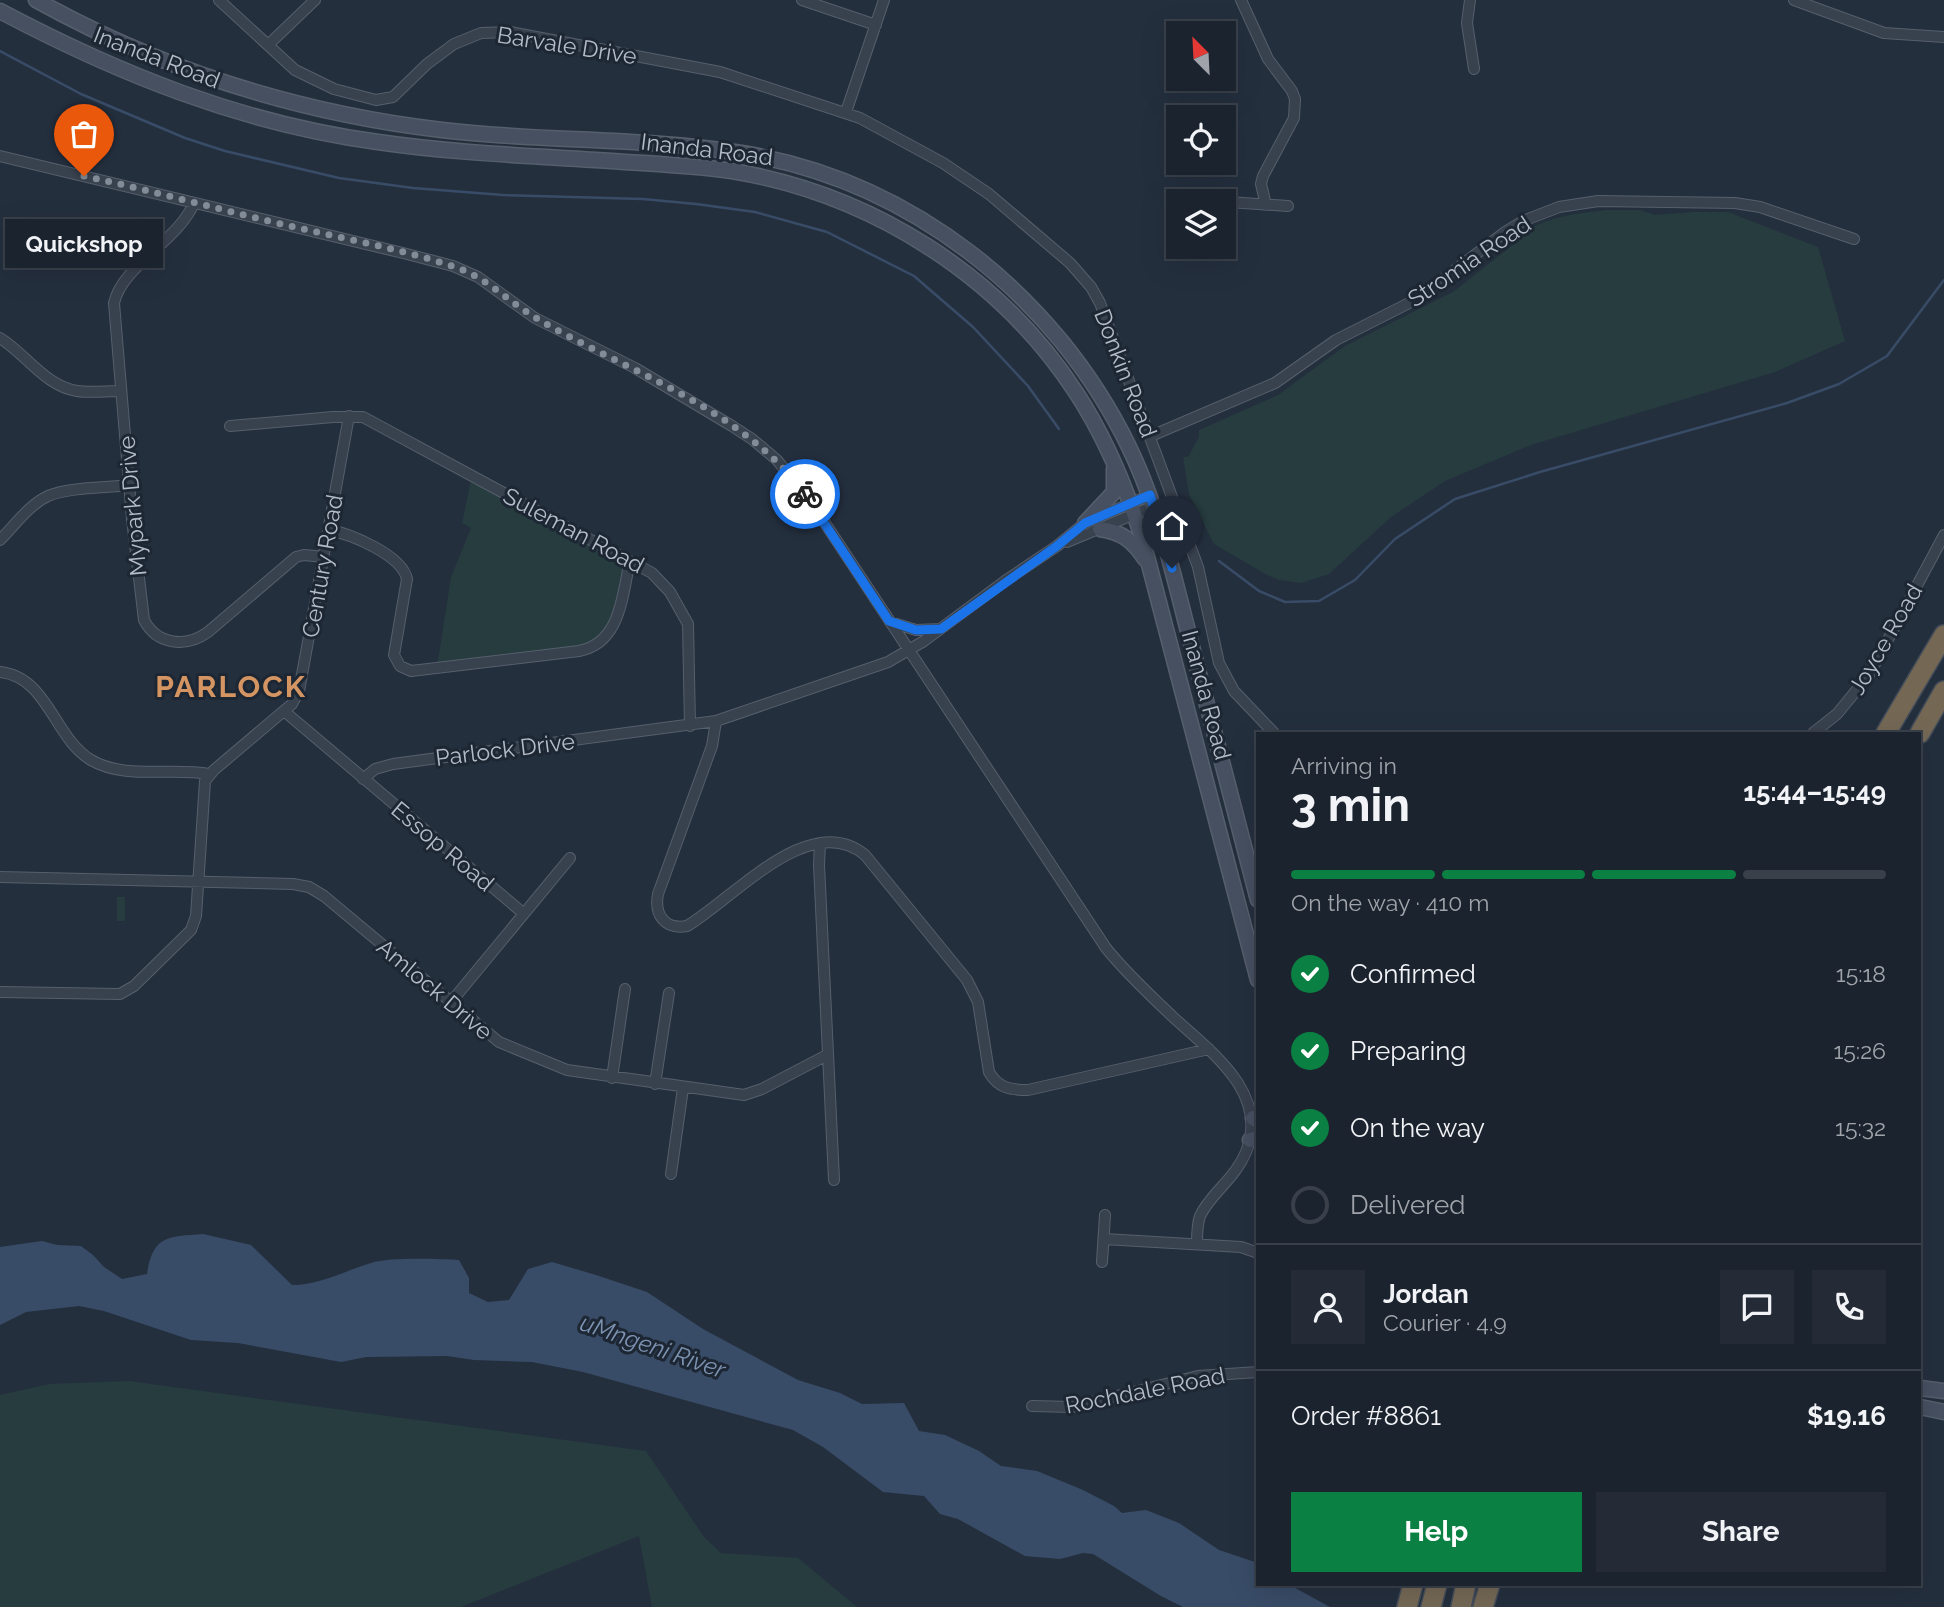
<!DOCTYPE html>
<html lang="en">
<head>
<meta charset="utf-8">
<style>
	:root { --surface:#1b232e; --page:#242b36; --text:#f1f3f6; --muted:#a0a4aa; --line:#39404a; --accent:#0b8043 }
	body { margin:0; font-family:Raleway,sans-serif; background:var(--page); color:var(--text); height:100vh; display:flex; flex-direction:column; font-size:26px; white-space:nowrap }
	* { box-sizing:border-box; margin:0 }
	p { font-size:23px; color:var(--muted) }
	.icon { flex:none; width:38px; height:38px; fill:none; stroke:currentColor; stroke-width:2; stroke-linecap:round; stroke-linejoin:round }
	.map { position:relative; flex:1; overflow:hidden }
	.sheet { position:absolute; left:1256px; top:732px; width:665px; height:854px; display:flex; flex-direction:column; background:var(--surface); border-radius:0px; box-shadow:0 7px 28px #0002,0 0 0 2px var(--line) }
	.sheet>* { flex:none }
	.needle { width:46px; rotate:336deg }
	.buttons { position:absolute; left:1166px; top:21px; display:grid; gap:14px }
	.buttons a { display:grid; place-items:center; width:70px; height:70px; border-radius:0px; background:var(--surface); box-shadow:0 7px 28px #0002,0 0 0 2px var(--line); font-size:35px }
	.pin { position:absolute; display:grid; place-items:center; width:60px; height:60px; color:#fff; margin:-72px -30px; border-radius:50% 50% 50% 0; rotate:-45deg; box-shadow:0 0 7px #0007 }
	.pin .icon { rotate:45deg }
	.courier { position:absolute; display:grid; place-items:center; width:70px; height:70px; margin:-35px; border:5px solid #1a73e8; border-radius:50%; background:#fff; color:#222; box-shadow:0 2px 9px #0007 }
	.bubble { position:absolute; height:49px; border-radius:0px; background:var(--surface); box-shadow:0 7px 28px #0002,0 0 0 2px var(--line); font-size:23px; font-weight:700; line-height:49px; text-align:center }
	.overview em { font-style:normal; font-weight:700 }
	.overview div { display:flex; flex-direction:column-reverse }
	.overview { display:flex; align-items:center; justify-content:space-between; height:119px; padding:0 35px }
	h1 { font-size:46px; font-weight:700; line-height:52px }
	.bar { display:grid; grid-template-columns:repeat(4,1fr); gap:10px 7px; align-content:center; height:84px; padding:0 35px }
	.bar i { height:9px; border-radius:5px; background:var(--line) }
	.bar .on { background:var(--accent) }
	.bar p { grid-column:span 4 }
	.line { display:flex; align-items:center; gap:18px; padding:0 35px; border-top:2px solid var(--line) }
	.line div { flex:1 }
	.round { display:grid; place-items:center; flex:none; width:74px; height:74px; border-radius:0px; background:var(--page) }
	ol { padding:0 35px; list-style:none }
	li { display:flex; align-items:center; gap:21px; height:77px }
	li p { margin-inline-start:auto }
	li .icon { padding:7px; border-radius:50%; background:var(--accent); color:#fff; stroke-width:4 }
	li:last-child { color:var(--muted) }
	li i { width:38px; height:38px; border:4px solid var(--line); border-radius:50% }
	.button { display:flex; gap:14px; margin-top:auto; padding:14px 35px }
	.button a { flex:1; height:80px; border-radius:0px; background:var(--accent); color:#fff; font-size:28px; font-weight:700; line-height:80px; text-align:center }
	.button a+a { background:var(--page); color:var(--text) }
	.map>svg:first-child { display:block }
	.green { fill:#263c3f }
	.water { fill:#394c67 }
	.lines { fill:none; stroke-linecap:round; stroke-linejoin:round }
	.stream { stroke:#394c67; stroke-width:2.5 }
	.street-casing { stroke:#565f6c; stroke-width:12 }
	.secondary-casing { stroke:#565f6c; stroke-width:17 }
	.highway-casing { stroke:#434c59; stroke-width:22 }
	.street { stroke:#38414e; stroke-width:10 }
	.secondary { stroke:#465061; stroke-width:14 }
	.highway { stroke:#746855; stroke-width:19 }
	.done { stroke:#828b98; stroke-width:7; stroke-dasharray:0 12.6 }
	.route { stroke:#1a73e8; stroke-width:9 }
	.labels { text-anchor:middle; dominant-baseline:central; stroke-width:6; stroke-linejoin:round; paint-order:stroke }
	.street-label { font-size:23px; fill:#b4bcc9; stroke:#1d2633 }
	.water-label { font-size:24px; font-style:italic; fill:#7c92b1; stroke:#1d2633 }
	.district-label { font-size:30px; font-weight:bold; letter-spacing:2px; fill:#d59563; stroke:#1d2633 }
</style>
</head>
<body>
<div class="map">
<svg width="1944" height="1607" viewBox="0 0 1944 1607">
	<rect width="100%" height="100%" fill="#242f3e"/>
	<!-- green -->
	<path class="green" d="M1606 210H1640L1655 215 1693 212H1728L1818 247 1845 341 1775 372 1531 445 1445 481 1391 517 1329 574 1301 583 1279 580 1267 575 1214 544 1189 494 1183 457H1188L1199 437V430L1278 395 1345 346 1453 292 1514 244C1532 217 1576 214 1606 210Z
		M472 476 628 561 612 621 593 645 437 667 451 577 471 528 462 523Z
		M117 897H125V921H117Z
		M129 1381 646 1451 704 1537 721 1553 798 1558 857 1607H652L639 1536 461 1607H0V1395L49 1384Z"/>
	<!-- water -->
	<path class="water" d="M203 1234 251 1245 292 1285C319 1285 345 1271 371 1263 389 1257 438 1259 459 1260L469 1278V1293L488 1302 509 1300 528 1269 552 1262 596 1275 647 1292 703 1329 798 1380 840 1393 862 1404 904 1403 919 1431 945 1435 979 1451 1001 1466 1037 1471 1083 1490 1114 1506 1122 1513 1146 1510 1179 1523 1219 1550 1258 1563V1584H1288L1330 1607H1183L1161 1596 1093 1554 1083 1553 1060 1559 1025 1556 958 1519 940 1514 924 1496 883 1492 823 1447 793 1430 583 1372 532 1362 474 1360 447 1356 366 1357 341 1362 238 1343 191 1340 104 1311 79 1306 26 1312 0 1325V1247L42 1241 57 1245 81 1246 93 1255 104 1267 122 1279 147 1274C153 1234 169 1237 203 1234Z"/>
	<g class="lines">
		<!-- stream -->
		<path class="stream" d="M0 51 81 94 185 138 225 151 339 178 413 188 503 195 643 199 696 204 755 212 827 232 914 276 973 327 1028 386 1059 429
			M1219 561 1259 591 1285 602 1319 601 1355 580 1395 539 1455 499 1540 472 1787 403 1839 384 1887 356 1944 280"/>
		<defs>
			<path id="street" d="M219 0 295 70 334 89 376 100 393 97 427 64 454 44 481 33 510 32 720 72 860 118 943 163 989 194 1070 263 1091 287 1100 303 1198 567 1219 663 1234 691 1274 733
				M802 0 876 25
				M1241 0 1268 59 1292 91 1295 99 1294 118 1263 176 1261 184 1266 205
				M1470 0 1467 23 1474 69
				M1794 0 1884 33 1944 37
				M268 45 315 0
				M846 112 884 0
				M0 156 403 253 453 266 478 277 535 318 635 368 732 426 752 439 777 460 815 508 1106 948C1126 973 1150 995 1173 1017 1210 1051 1270 1093 1246 1152 1235 1179 1210 1194 1200 1216 1197 1225 1197 1234 1197 1243
				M1229 202 1288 206
				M194 203C178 241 122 266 114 303L132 519 144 620C157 645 186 648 208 632L296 557 304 555 324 557
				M0 338C26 354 45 386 77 391 91 393 106 391 121 391
				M230 426 333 417H363L652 573 670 592 688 624 690 726
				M1151 436 1275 383 1336 340 1417 299 1505 232 1523 221 1559 207 1598 201 1735 203 1760 207 1854 239
				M329 530C351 534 402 555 407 579L394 655 400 666 411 671 579 651C621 643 622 595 630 561
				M0 540C14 526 30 504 48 496 69 487 106 488 129 485
				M1067 542 1154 506
				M890 622 916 630 940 629
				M0 672C48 677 54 738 91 760 125 780 172 767 209 774
				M284 711 523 913
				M716 721 712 746 658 894C654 915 665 930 687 926 733 899 810 809 865 855L967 980 978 1002 989 1072C998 1088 1010 1090 1028 1090L1209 1049
				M1813 733 1837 714 1869 675 1944 535
				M363 779 375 769 393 764 716 721 888 662 924 641 1005 581 1057 546 1085 523 1150 495
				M820 843 819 865 834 1180
				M0 877 293 884 309 887 324 896 499 1042 567 1070 744 1095 762 1089 827 1055
				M0 992 120 994 134 986 191 930 196 916 205 781 214 770 292 704 299 691 349 416
				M451 1002 570 858
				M612 1078 625 989
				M655 1084 669 993
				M671 1174 683 1088
				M1104 1239 1241 1247 1258 1253
				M1102 1262 1105 1215
				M1032 1406 1072 1407 1198 1376 1258 1372"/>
			<path id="secondary" d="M36 0C162 70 298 113 442 130 541 142 642 137 741 153 910 180 1055 295 1129 447 1159 509 1174 577 1191 643 1214 729 1236 815 1258 900
				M0 11C119 74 243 124 378 142 460 154 543 156 625 162 661 164 697 166 732 171 871 194 1000 275 1077 394 1105 437 1125 485 1141 534L1258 980
				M1085 523 1114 492V469
				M1100 529C1122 532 1133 541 1145 559
				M1253 1118 1258 1121
				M1250 1140 1258 1138
				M1920 1388 1944 1391
				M1920 1407 1944 1412"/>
			<path id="highway" d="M1886 733 1944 635
				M1920 733 1944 691
				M1407 1607 1413 1584
				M1431 1607 1437 1584
				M1461 1607 1466 1584
				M1483 1607 1490 1584"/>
		</defs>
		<!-- street casing -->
		<use href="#street" class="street-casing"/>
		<!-- secondary casing -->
		<use href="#secondary" class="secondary-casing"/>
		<!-- highway casing -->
		<use href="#highway" class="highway-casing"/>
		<!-- street -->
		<use href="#street" class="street"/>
		<!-- secondary -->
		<use href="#secondary" class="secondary"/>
		<!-- highway -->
		<use href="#highway" class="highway"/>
	</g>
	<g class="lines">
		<!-- done -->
		<path class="done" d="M84 176C153 191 221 210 290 226 345 239 402 249 455 267 486 277 509 302 536 318 625 371 741 407 805 494"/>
		<!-- route -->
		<path class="route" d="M805 494 889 621 916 630 941 629 1057 546 1085 523 1150 495 1172 568"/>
	</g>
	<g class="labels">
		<!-- street labels -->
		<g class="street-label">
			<text transform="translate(567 45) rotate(9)">Barvale Drive</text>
			<text transform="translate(157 57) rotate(21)">Inanda Road</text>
			<text transform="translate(707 149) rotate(7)">Inanda Road</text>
			<text transform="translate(1469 261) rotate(-34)">Stromia Road</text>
			<text transform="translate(1126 373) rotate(69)">Donkin Road</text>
			<text transform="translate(132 506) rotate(-95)">Mypark Drive</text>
			<text transform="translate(574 530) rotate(28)">Suleman Road</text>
			<text transform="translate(322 566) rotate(-80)">Century Road</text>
			<text transform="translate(1885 639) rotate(-60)">Joyce Road</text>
			<text transform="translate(1207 695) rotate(75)">Inanda Road</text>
			<text transform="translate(505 749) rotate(-7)">Parlock Drive</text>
			<text transform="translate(443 846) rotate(40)">Essop Road</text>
			<text transform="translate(435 989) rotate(40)">Amlock Drive</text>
			<text transform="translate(1145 1390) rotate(-11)">Rochdale Road</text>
		</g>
		<!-- water labels -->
		<g class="water-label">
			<text transform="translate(653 1346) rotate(19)">uMngeni River</text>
		</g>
		<!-- district labels -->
		<g class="district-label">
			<text x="231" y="686">PARLOCK</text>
		</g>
	</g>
</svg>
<div class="buttons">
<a><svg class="needle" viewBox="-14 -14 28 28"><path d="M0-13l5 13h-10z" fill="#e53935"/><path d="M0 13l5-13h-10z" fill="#a0a4aa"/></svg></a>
<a><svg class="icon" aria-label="locate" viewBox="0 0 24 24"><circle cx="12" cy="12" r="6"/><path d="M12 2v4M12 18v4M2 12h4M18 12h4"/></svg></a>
<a><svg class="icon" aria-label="layers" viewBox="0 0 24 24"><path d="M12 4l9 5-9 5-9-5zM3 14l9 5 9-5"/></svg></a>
</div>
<div class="pin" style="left:84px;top:176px;background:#ea580c"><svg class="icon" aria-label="bag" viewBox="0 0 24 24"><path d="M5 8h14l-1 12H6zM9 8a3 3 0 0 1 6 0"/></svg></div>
<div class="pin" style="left:1172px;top:568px;background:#1f2937"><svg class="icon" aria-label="home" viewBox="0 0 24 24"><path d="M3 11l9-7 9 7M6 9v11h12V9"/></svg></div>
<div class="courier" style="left:805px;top:494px"><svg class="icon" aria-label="bike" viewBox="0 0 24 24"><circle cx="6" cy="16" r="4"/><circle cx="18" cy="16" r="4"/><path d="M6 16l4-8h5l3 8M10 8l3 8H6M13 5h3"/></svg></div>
<div class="bubble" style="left:5px;top:219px;width:158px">Quickshop</div>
<section class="sheet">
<div class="overview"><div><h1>3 min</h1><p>Arriving in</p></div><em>15:44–15:49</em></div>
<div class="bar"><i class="on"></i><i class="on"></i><i class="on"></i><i></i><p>On the way · 410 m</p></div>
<ol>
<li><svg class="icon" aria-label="check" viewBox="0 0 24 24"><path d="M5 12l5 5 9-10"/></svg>Confirmed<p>15:18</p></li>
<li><svg class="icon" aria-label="check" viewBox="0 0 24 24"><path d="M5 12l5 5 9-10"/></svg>Preparing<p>15:26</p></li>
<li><svg class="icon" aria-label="check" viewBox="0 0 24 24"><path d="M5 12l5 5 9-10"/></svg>On the way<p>15:32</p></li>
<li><i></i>Delivered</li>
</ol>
<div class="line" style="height:126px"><a class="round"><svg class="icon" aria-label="person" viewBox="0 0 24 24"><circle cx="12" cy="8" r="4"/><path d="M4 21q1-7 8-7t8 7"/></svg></a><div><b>Jordan</b><p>Courier · 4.9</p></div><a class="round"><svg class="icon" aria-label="chat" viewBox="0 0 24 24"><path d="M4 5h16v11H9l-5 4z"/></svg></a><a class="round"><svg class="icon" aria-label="phone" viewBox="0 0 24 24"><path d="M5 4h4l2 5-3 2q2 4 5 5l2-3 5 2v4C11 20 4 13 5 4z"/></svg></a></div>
<div class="line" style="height:91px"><div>Order #8861</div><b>$19.16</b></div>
<div class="button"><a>Help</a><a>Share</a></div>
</section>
</div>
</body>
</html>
